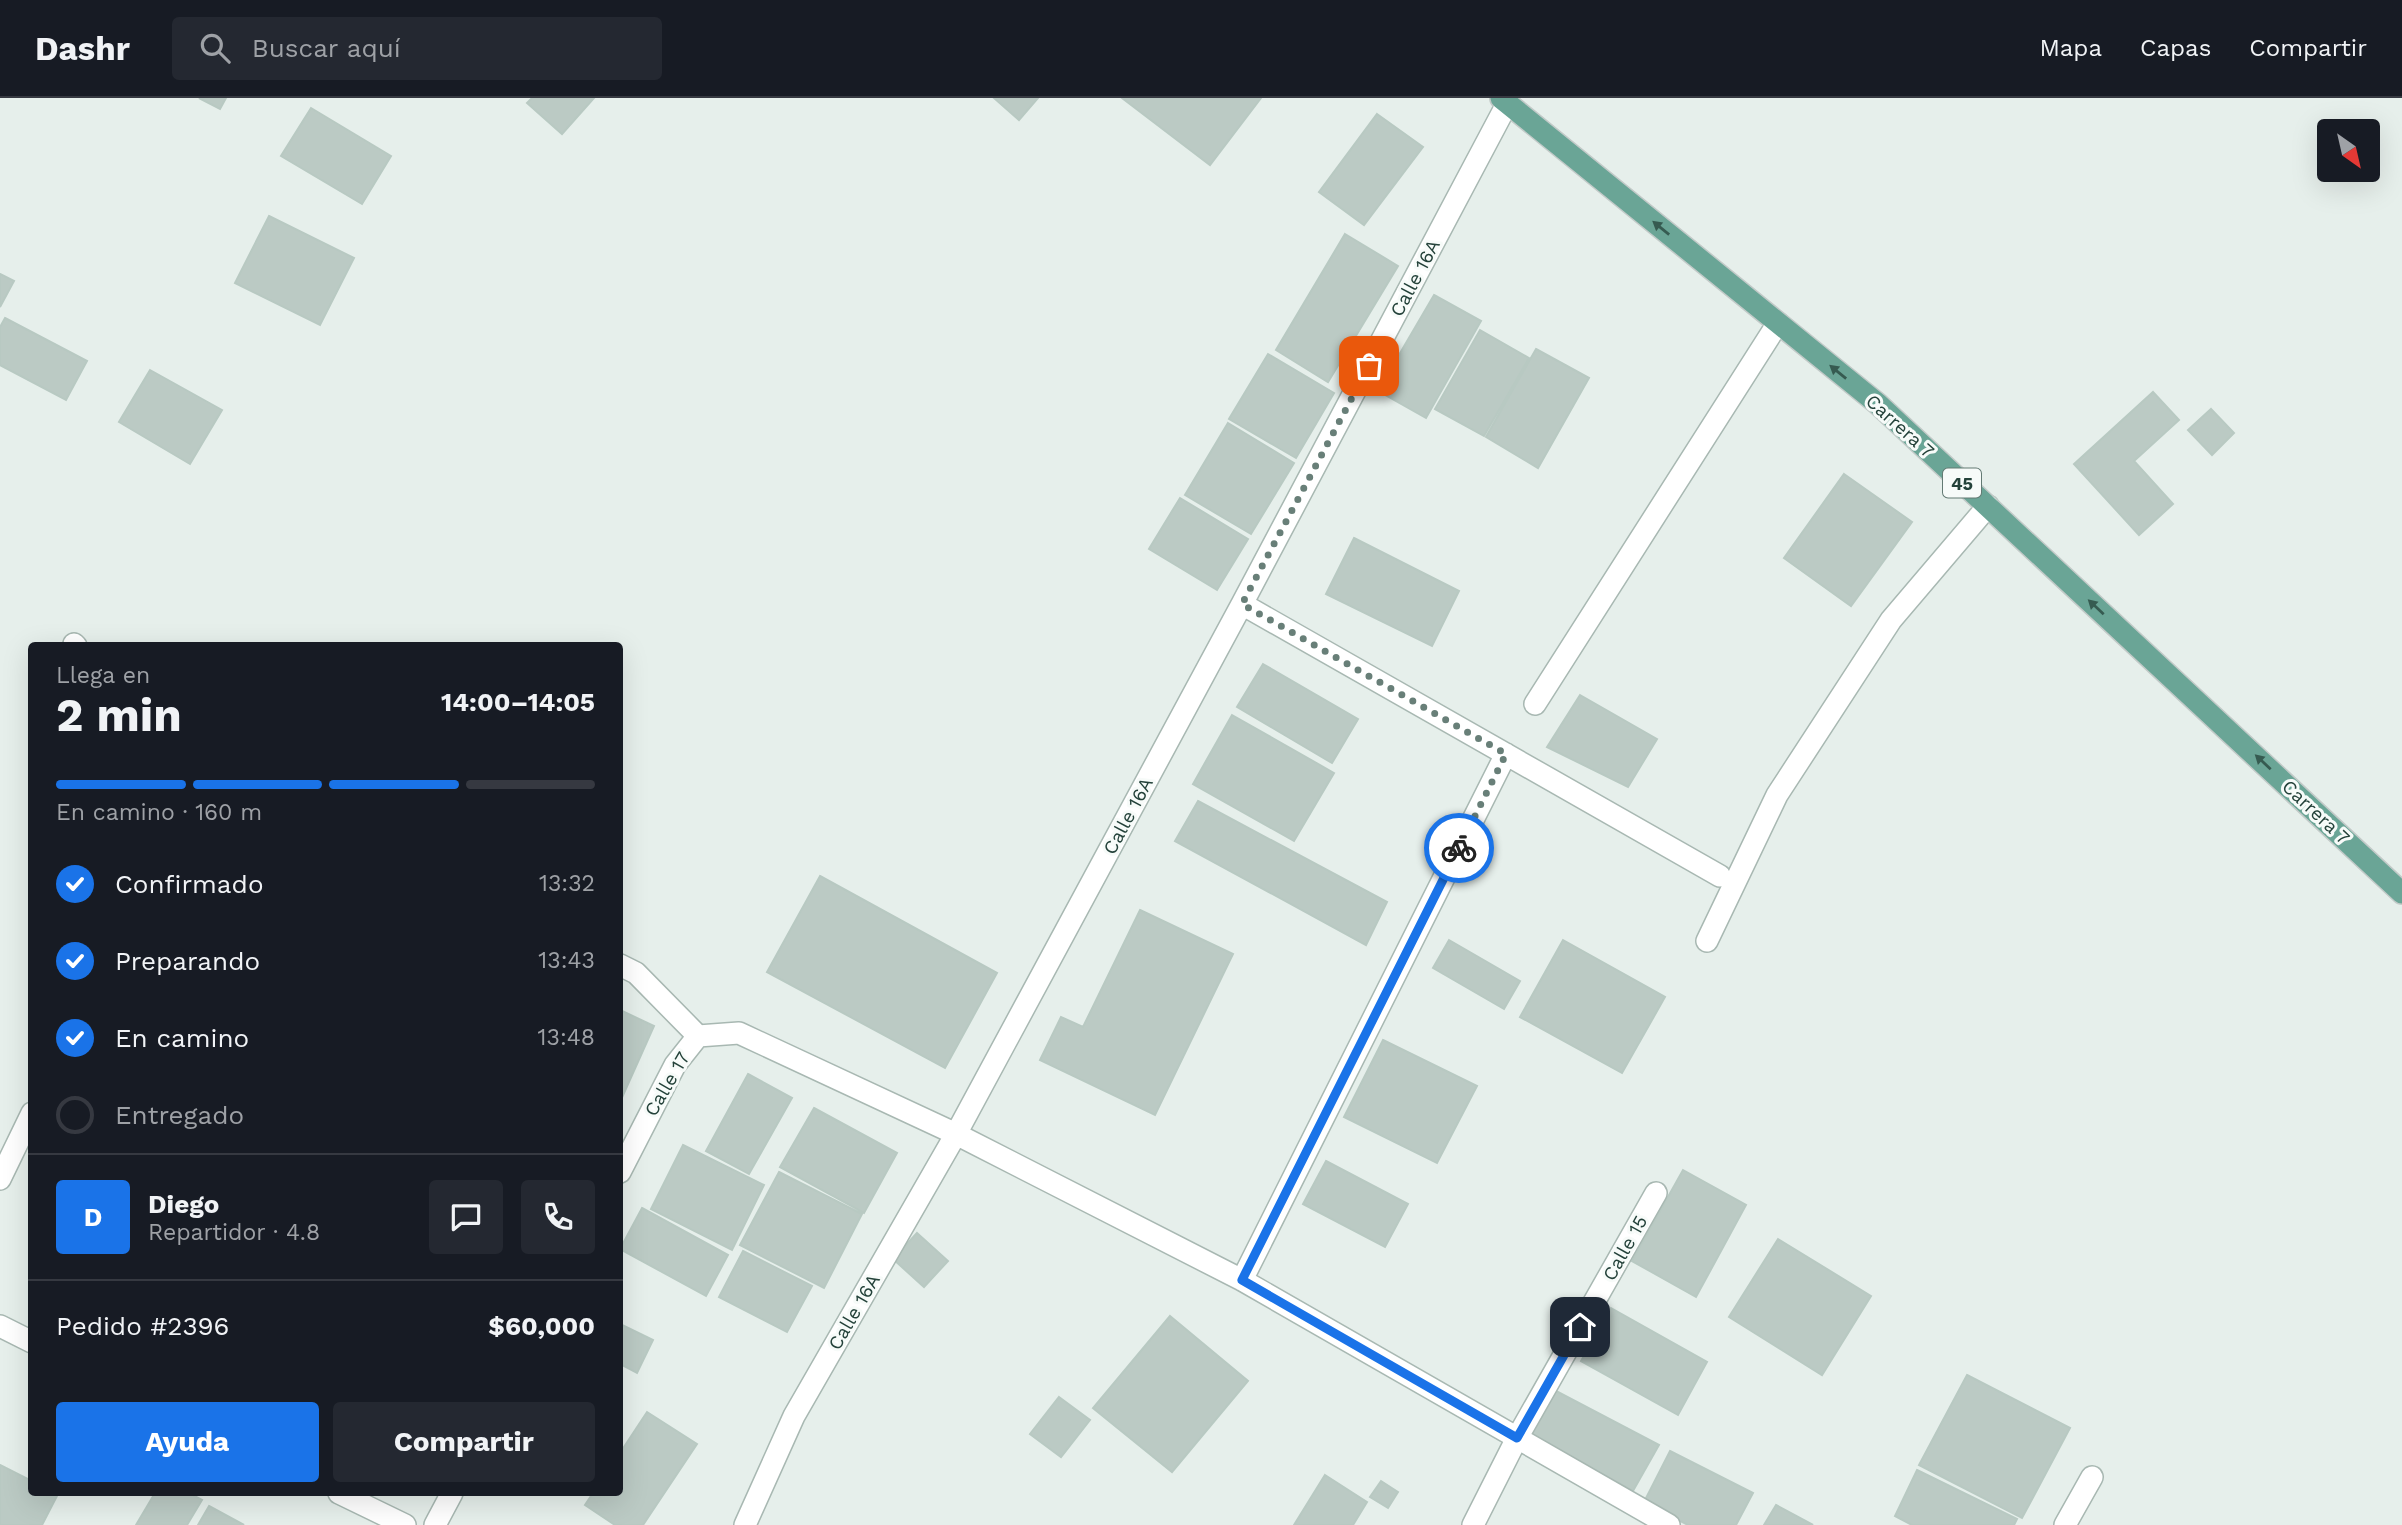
<!DOCTYPE html>
<html lang="es">
<head>
<meta charset="utf-8">
<style>
	:root { --surface:#171b24; --page:#242831; --text:#f1f3f6; --muted:#9ea1a6; --line:#363941; --accent:#1a73e8 }
	body { margin:0; font-family:"Work Sans",sans-serif; background:var(--page); color:var(--text); height:100vh; display:flex; flex-direction:column; font-size:26px; white-space:nowrap }
	* { box-sizing:border-box; margin:0 }
	p { font-size:23px; color:var(--muted) }
	.icon { flex:none; width:38px; height:38px; fill:none; stroke:currentColor; stroke-width:2; stroke-linecap:round; stroke-linejoin:round }
	.map { position:relative; flex:1; overflow:hidden }
	.drawer { position:absolute; left:28px; top:544px; width:595px; height:854px; display:flex; flex-direction:column; background:var(--surface); border-radius:7px; box-shadow:0 7px 28px #0002 }
	.drawer>* { flex:none }
	.needle { width:46px; rotate:146deg }
	.fabs { position:absolute; left:2317px; top:21px; display:grid; gap:14px }
	.fabs a { display:grid; place-items:center; width:63px; height:63px; border-radius:7px; background:var(--surface); box-shadow:0 7px 28px #0002; font-size:35px }
	.pin { position:absolute; display:grid; place-items:center; width:60px; height:60px; color:#fff; margin:-30px; border-radius:14px; box-shadow:0 4px 10px #0006 }
	.courier { position:absolute; display:grid; place-items:center; width:70px; height:70px; margin:-35px; border:5px solid #1a73e8; border-radius:50%; background:#fff; color:#222; box-shadow:0 2px 9px #0007 }
	.headline em { font-style:normal; font-weight:700 }
	.headline div { display:flex; flex-direction:column-reverse }
	.headline { display:flex; align-items:center; justify-content:space-between; height:119px; padding:0 28px }
	h1 { font-size:46px; font-weight:700; line-height:52px }
	.bar { display:grid; grid-template-columns:repeat(4,1fr); gap:10px 7px; align-content:center; height:84px; padding:0 28px }
	.bar i { height:9px; border-radius:5px; background:var(--line) }
	.bar .active { background:var(--accent) }
	.bar p { grid-column:span 4 }
	.line { display:flex; align-items:center; gap:18px; padding:0 28px; border-top:2px solid var(--line) }
	.line div { flex:1 }
	.round { display:grid; place-items:center; flex:none; width:74px; height:74px; border-radius:7px; background:var(--page) }
	ol { padding:0 28px; list-style:none }
	li { display:flex; align-items:center; gap:21px; height:77px }
	li p { margin-inline-start:auto }
	li .icon { padding:7px; border-radius:50%; background:var(--accent); color:#fff; stroke-width:4 }
	li:last-child { color:var(--muted) }
	li i { width:38px; height:38px; border:4px solid var(--line); border-radius:50% }
	.action { display:flex; gap:14px; margin-top:auto; padding:14px 28px }
	.action a { flex:1; height:80px; border-radius:7px; background:var(--accent); color:#fff; font-size:28px; font-weight:700; line-height:80px; text-align:center }
	.action a+a { background:var(--page); color:var(--text) }
	header { display:flex; align-items:center; gap:42px; box-sizing:border-box; height:98px; padding:0 35px; background:var(--surface); border-bottom:2px solid var(--line) }
	header strong { font-size:33px }
	nav { display:flex; gap:38px; margin-inline-start:auto; font-size:24px }
	.search { width:490px; height:63px; background:var(--page); display:flex; align-items:center; gap:18px; box-sizing:border-box; padding:0 24px; border-radius:7px; color:var(--muted); font-size:26px }
	.map>svg:first-child { display:block }
	.building { fill:#bbcac4; stroke:#b8c9c2; stroke-width:2 }
	.lines { fill:none; stroke-linecap:round; stroke-linejoin:round }
	.street-casing { stroke:#a8b8b2; stroke-width:24 }
	.primary-casing { stroke:#c2cac8; stroke-width:24 }
	.street { stroke:#fff; stroke-width:21 }
	.primary { stroke:#6aa596; stroke-width:21 }
	.oneway { fill:#365b51 }
	.done { stroke:#687f78; stroke-width:7; stroke-dasharray:0 12.6 }
	.route { stroke:#1a73e8; stroke-width:9 }
	.labels { text-anchor:middle; dominant-baseline:central; stroke-width:6; stroke-linejoin:round; paint-order:stroke }
	.shield { fill:#f7fbf9; stroke:#637a73; stroke-width:2 }
	.shield-label { font-size:18px; font-weight:bold; fill:#24423a }
	.street-label { font-size:19px; fill:#24423a; stroke:#f7fbf9 }
</style>
</head>
<body>
<header>
<strong>Dashr</strong>
<div class="search"><svg class="icon" aria-label="search" viewBox="0 0 24 24"><circle cx="10" cy="10" r="6"/><path d="M15 15l6 6"/></svg>Buscar aquí</div>
<nav><a>Mapa</a><a>Capas</a><a>Compartir</a></nav>
</header>
<div class="map">
<svg width="2402" height="1427" viewBox="0 0 2402 1427">
	<rect width="100%" height="100%" fill="#e6efeb"/>
	<!-- building -->
	<path class="building" d="M199 0H226L220 11Z
		M532 0H594L562 36 527 5Z
		M994 0H1038L1019 22Z
		M1122 0H1261L1210 67Z
		M311 10 391 58 362 106 281 58Z
		M1377 16 1423 49 1364 127 1319 94Z
		M269 118 354 160 320 227 235 185Z
		M1345 136 1398 168 1328 284 1276 252Z
		M0 176 14 183 0 209Z
		M1434 197 1481 223 1426 320 1378 293Z
		M5 220 87 263 66 302 0 267V229Z
		M1480 232 1529 260 1484 338 1435 311Z
		M1536 251 1589 280 1538 370 1486 339Z
		M1268 256 1334 295 1296 360 1229 321Z
		M150 272 222 312 190 366 119 324Z
		M2153 294 2179 322 2134 363 2173 406 2139 437 2074 366Z
		M2211 311 2234 335 2212 357 2188 332Z
		M1228 325 1294 365 1251 436 1185 397Z
		M1844 376 1912 424 1851 508 1784 460Z
		M1180 400 1248 441 1217 492 1149 451Z
		M1354 440 1459 493 1432 548 1326 496Z
		M1263 566 1358 621 1332 665 1237 609Z
		M1580 597 1657 641 1628 689 1547 649Z
		M1232 617 1334 675 1294 743 1193 686Z
		M1198 703 1387 804 1366 847 1175 743Z
		M820 778 997 875 945 970 767 874Z
		M1140 812 1233 856 1155 1017 1040 962 1061 919 1083 929Z
		M1449 842 1520 883 1504 911 1433 870Z
		M1563 842 1665 899 1622 975 1520 919Z
		M620 912 654 928 620 1004Z
		M1383 942 1477 988 1437 1065 1344 1019Z
		M748 976 792 1000 749 1076 706 1053Z
		M814 1010 897 1055 864 1115 780 1069Z
		M683 1047 764 1087 732 1152 651 1111Z
		M1326 1063 1408 1106 1385 1149 1303 1106Z
		M1683 1072 1746 1107 1696 1199 1632 1163Z
		M779 1074 862 1116 824 1190 740 1147Z
		M642 1110 728 1157 706 1198 620 1151Z
		M917 1135 948 1163 924 1189 893 1161Z
		M1778 1141 1871 1198 1822 1277 1729 1219Z
		M743 1153 812 1188 787 1234 719 1199Z
		M1611 1210 1707 1264 1678 1317 1581 1263Z
		M1170 1218 1248 1283 1172 1374 1093 1310Z
		M620 1226 653 1242 637 1275 620 1266Z
		M1967 1277 2070 1330 2022 1420 1919 1367Z
		M1556 1293 1659 1347 1633 1393 1529 1337Z
		M1059 1299 1090 1322 1061 1359 1030 1336Z
		M647 1314 697 1346 643 1427H615L585 1407 593 1395H620V1355Z
		M1670 1353 1753 1395 1736 1427H1688L1644 1404Z
		M0 1367 32 1383V1395L58 1396 42 1427H0Z
		M1917 1372 2017 1421 2014 1427H1912L1895 1418Z
		M1325 1377 1367 1404 1353 1427H1294Z
		M1381 1383 1398 1394 1388 1410 1370 1399Z
		M155 1395H189L202 1402 187 1427H136Z
		M1776 1407 1813 1427H1764Z
		M209 1408 244 1427H198Z"/>
	<g class="lines">
		<defs>
			<path id="street" d="M1242 506 1720 778
				M74 546 76 548
				M1535 606 1778 225
				M1707 843 1777 697 1891 522 1988 408
				M620 867 636 875 698 938 739 935 956 1036 1242 1182 1669 1427
				M620 1074 675 967 698 938
				M0 1081 32 1015
				M1242 1182 1506 656
				M0 1228 32 1244
				M339 1395 405 1427
				M435 1427 452 1395
				M745 1427 794 1318 956 1036 1242 506 1507 6
				M1473 1427 1517 1340 1656 1095
				M2065 1427 2092 1379"/>
			<path id="primary" d="M1501 0 1878 306 2402 795"/>
		</defs>
		<!-- street casing -->
		<use href="#street" class="street-casing"/>
		<!-- primary casing -->
		<use href="#primary" class="primary-casing"/>
		<!-- street -->
		<use href="#street" class="street"/>
		<!-- primary -->
		<use href="#primary" class="primary"/>
	</g>
	<!-- one-way arrows -->
	<defs><path id="oneway-solid" d="M-6-.8H1V-3.2L6.5 0L1 3.2V.8H-6Z" transform="scale(1.75)"/></defs>
	<g class="oneway">
		<use href="#oneway-solid" transform="translate(1661 130) rotate(-141)"/>
		<use href="#oneway-solid" transform="translate(1838 274) rotate(-141)"/>
		<use href="#oneway-solid" transform="translate(2096 509) rotate(-137)"/>
		<use href="#oneway-solid" transform="translate(2263 664) rotate(-137)"/>
	</g>
	<g class="lines">
		<!-- done -->
		<path class="done" d="M1369 268 1242 506 1506 656 1459 750"/>
		<!-- route -->
		<path class="route" d="M1459 750 1242 1182 1517 1340 1580 1229"/>
	</g>
	<g class="labels">
		<!-- shield labels -->
		<rect class="shield" x="1943" y="370.5" width="38" height="29" rx="5"/>
		<g class="shield-label">
			<text x="1962" y="385">45</text>
		</g>
		<!-- street labels -->
		<g class="street-label">
			<text transform="translate(1415 180) rotate(-62)">Calle 16A</text>
			<text transform="translate(1900 328) rotate(42)">Carrera 7</text>
			<text transform="translate(2316 714) rotate(43)">Carrera 7</text>
			<text transform="translate(1128 718) rotate(-62)">Calle 16A</text>
			<text transform="translate(667 986) rotate(-60)">Calle 17</text>
			<text transform="translate(1625 1150) rotate(-61)">Calle 15</text>
			<text transform="translate(854 1214) rotate(-60)">Calle 16A</text>
		</g>
	</g>
</svg>
<div class="fabs">
<a><svg class="needle" viewBox="-14 -14 28 28"><path d="M0-13l5 13h-10z" fill="#e53935"/><path d="M0 13l5-13h-10z" fill="#9ea1a6"/></svg></a>
</div>
<div class="pin" style="left:1369px;top:268px;background:#ea580c"><svg class="icon" aria-label="bag" viewBox="0 0 24 24"><path d="M5 8h14l-1 12H6zM9 8a3 3 0 0 1 6 0"/></svg></div>
<div class="pin" style="left:1580px;top:1229px;background:#1f2937"><svg class="icon" aria-label="home" viewBox="0 0 24 24"><path d="M3 11l9-7 9 7M6 9v11h12V9"/></svg></div>
<div class="courier" style="left:1459px;top:750px"><svg class="icon" aria-label="bike" viewBox="0 0 24 24"><circle cx="6" cy="16" r="4"/><circle cx="18" cy="16" r="4"/><path d="M6 16l4-8h5l3 8M10 8l3 8H6M13 5h3"/></svg></div>
<section class="drawer">
<div class="headline"><div><h1>2 min</h1><p>Llega en</p></div><em>14:00–14:05</em></div>
<div class="bar"><i class="active"></i><i class="active"></i><i class="active"></i><i></i><p>En camino · 160 m</p></div>
<ol>
<li><svg class="icon" aria-label="check" viewBox="0 0 24 24"><path d="M5 12l5 5 9-10"/></svg>Confirmado<p>13:32</p></li>
<li><svg class="icon" aria-label="check" viewBox="0 0 24 24"><path d="M5 12l5 5 9-10"/></svg>Preparando<p>13:43</p></li>
<li><svg class="icon" aria-label="check" viewBox="0 0 24 24"><path d="M5 12l5 5 9-10"/></svg>En camino<p>13:48</p></li>
<li><i></i>Entregado</li>
</ol>
<div class="line" style="height:126px"><b class="round" style="background:var(--accent);color:#fff">D</b><div><b>Diego</b><p>Repartidor · 4.8</p></div><a class="round"><svg class="icon" aria-label="chat" viewBox="0 0 24 24"><path d="M4 5h16v11H9l-5 4z"/></svg></a><a class="round"><svg class="icon" aria-label="phone" viewBox="0 0 24 24"><path d="M5 4h4l2 5-3 2q2 4 5 5l2-3 5 2v4C11 20 4 13 5 4z"/></svg></a></div>
<div class="line" style="height:91px"><div>Pedido #2396</div><b>$60,000</b></div>
<div class="action"><a>Ayuda</a><a>Compartir</a></div>
</section>
</div>
</body>
</html>
